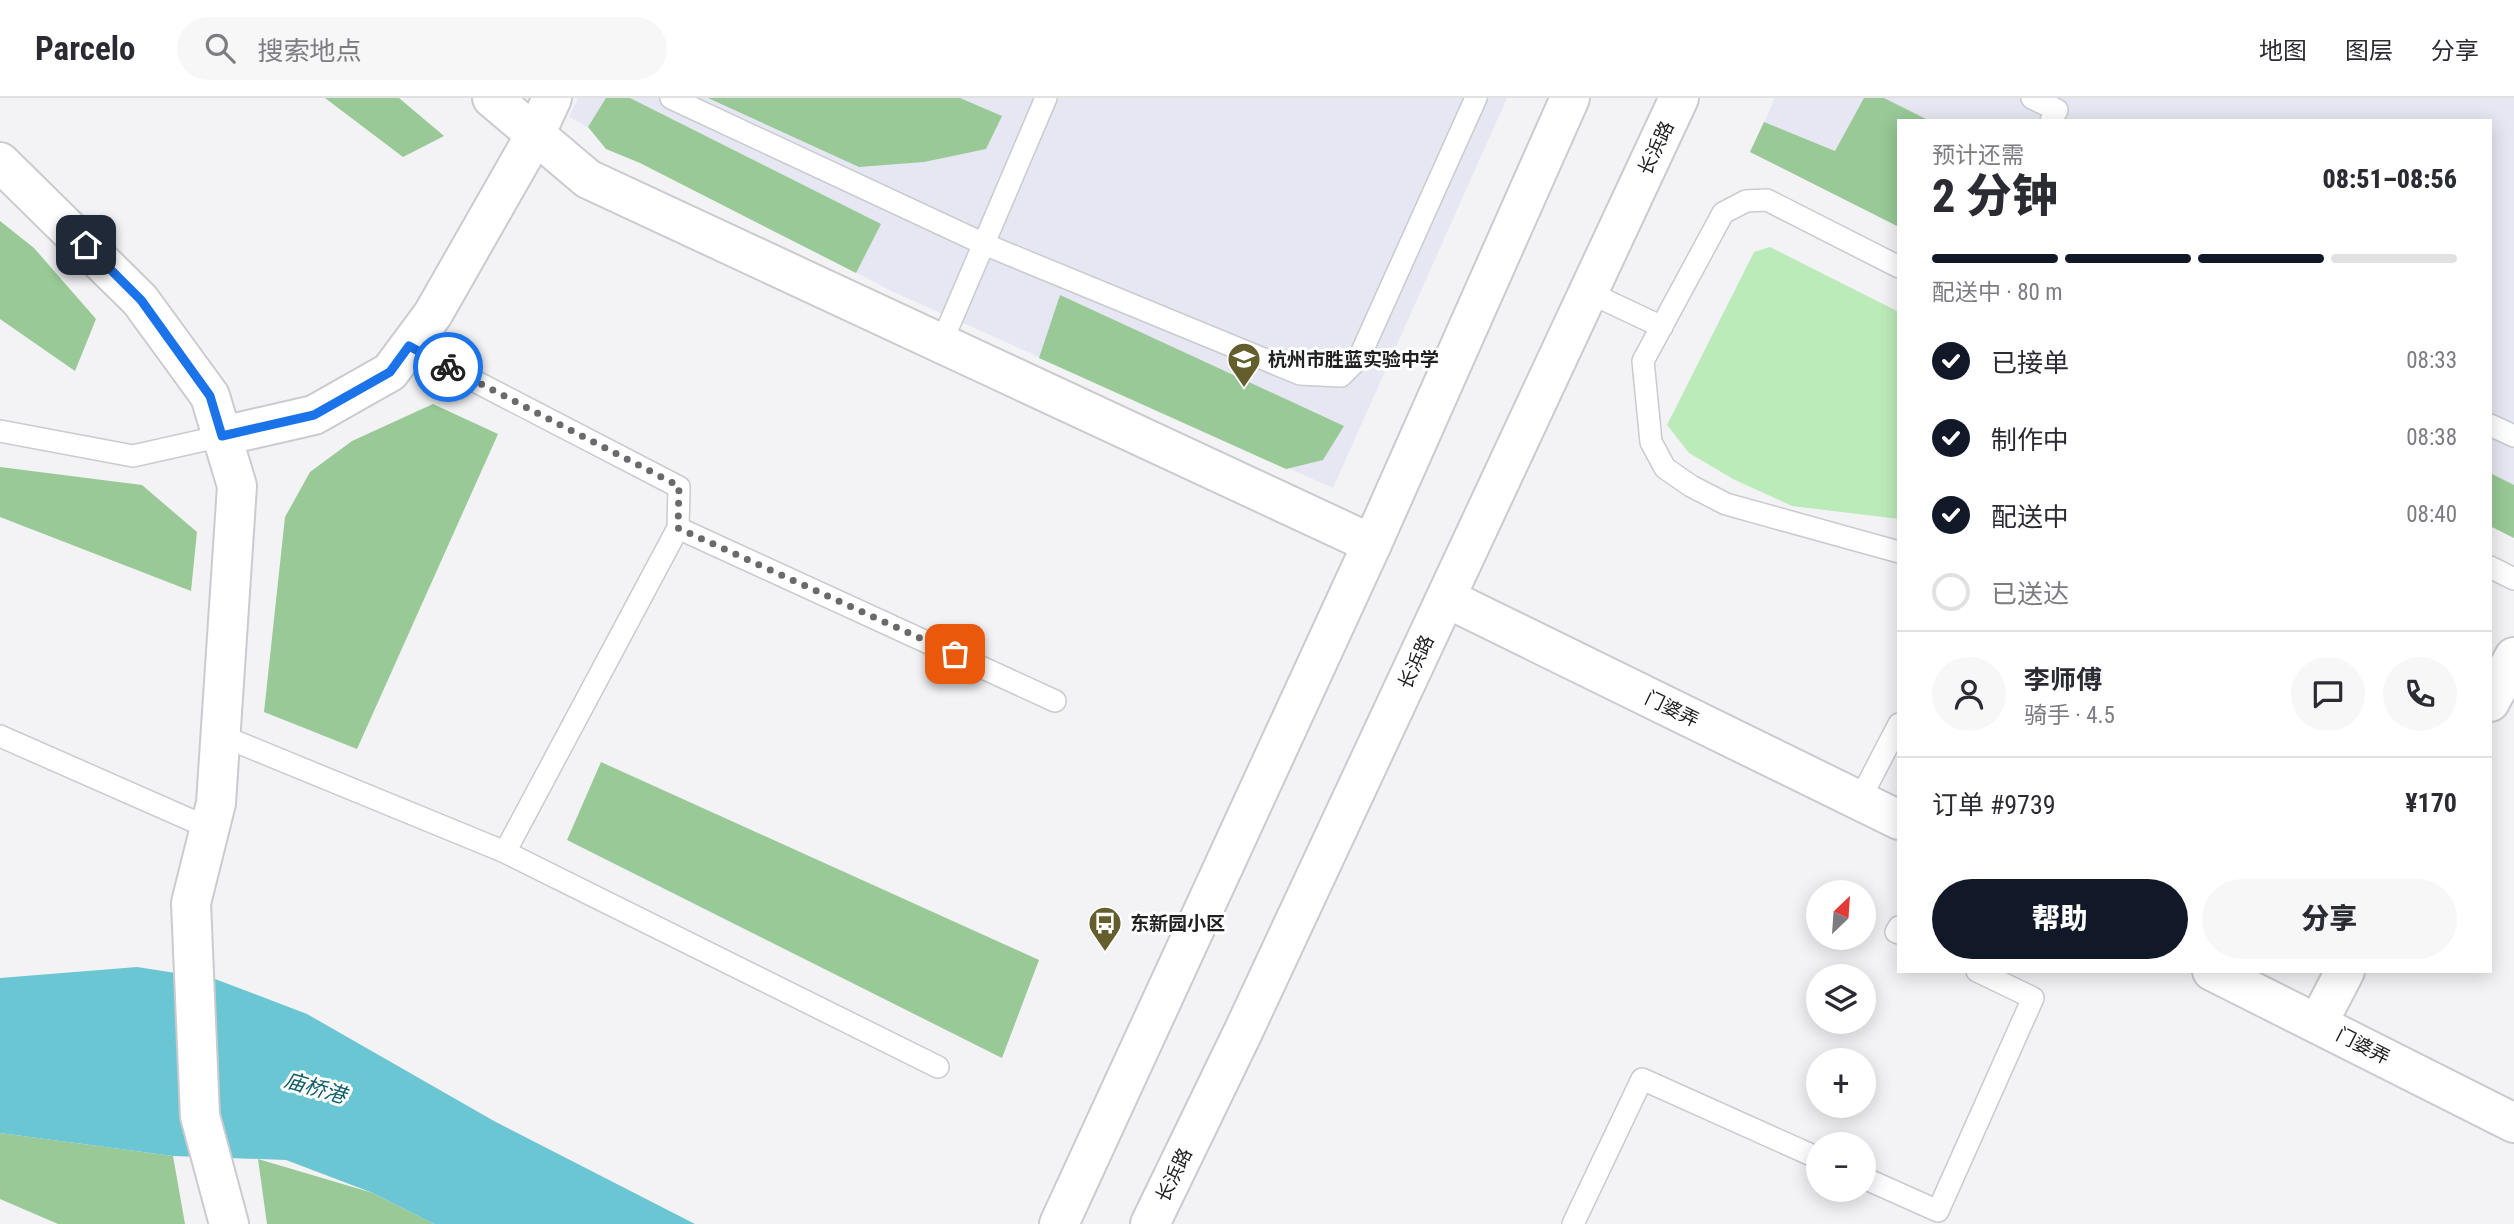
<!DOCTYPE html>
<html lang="zh">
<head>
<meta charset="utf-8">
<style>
	:root { --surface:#fff; --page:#f7f7f7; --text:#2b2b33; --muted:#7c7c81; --line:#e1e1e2; --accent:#111827 }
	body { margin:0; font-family:"Roboto Condensed","Noto Sans SC",sans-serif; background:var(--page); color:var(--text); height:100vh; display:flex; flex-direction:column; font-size:26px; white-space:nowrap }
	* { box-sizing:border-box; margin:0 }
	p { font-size:23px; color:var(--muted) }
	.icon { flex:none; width:38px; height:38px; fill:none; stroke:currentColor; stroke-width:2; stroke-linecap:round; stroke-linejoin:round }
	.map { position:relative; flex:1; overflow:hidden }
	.drawer { position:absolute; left:1897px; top:21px; width:595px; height:854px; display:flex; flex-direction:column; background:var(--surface); border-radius:0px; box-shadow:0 4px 18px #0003 }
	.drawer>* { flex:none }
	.needle { width:46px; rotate:25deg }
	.buttons { position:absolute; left:1806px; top:782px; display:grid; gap:14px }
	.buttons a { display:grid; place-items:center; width:70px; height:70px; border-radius:50%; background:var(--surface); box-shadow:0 4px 18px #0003; font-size:35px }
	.pin { position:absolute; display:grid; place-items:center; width:60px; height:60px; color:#fff; margin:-30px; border-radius:14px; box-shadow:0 4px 10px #0006 }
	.courier { position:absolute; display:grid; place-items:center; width:70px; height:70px; margin:-35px; border:5px solid #1a73e8; border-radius:50%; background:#fff; color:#222; box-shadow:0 2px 9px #0007 }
	.head em { font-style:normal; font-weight:800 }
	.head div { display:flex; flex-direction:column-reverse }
	.head { display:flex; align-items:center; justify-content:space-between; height:119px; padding:0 35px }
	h1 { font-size:46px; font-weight:800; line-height:52px }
	.bar { display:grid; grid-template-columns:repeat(4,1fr); gap:10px 7px; align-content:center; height:84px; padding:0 35px }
	.bar i { height:9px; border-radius:5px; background:var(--line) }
	.bar .current { background:var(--accent) }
	.bar p { grid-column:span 4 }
	.line { display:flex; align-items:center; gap:18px; padding:0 35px; border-top:2px solid var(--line) }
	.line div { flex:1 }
	.round { display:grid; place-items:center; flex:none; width:74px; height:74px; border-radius:37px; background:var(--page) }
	ol { padding:0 35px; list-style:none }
	li { display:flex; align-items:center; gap:21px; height:77px }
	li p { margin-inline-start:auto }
	li .icon { padding:7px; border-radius:50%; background:var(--accent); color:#fff; stroke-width:4 }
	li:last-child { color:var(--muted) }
	li i { width:38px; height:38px; border:4px solid var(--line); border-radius:50% }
	.primary-button { display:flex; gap:14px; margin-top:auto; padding:14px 35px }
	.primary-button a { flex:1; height:80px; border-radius:42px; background:var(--accent); color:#fff; font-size:28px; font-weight:800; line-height:80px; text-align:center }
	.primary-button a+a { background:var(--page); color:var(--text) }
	header { display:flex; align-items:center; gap:42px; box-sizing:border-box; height:98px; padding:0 35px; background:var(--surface); border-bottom:2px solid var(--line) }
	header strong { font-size:33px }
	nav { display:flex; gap:38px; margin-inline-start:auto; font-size:24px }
	.search { width:490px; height:63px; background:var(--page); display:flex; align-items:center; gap:18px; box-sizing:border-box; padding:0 24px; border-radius:38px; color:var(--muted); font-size:26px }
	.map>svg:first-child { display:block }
	.built { fill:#e6e7f2 }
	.green { fill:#bcebba }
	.forest { fill:#98c996 }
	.water { fill:#6ac6d2 }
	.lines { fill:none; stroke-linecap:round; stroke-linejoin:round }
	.lane-casing { stroke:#cacbce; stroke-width:24 }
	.street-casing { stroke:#cacbce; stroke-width:42 }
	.secondary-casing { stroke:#cacbce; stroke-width:42 }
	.lane { stroke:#fff; stroke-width:21 }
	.street { stroke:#fff; stroke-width:38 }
	.secondary { stroke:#fff; stroke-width:38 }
	.done { stroke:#6a6a6c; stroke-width:7; stroke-dasharray:0 12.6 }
	.route { stroke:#1a73e8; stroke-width:9 }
	.labels { text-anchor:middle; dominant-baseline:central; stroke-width:6; stroke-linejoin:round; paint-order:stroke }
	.street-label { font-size:19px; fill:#212122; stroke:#fff }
	.poi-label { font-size:19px; font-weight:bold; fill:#212122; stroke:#fff; text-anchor:start }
	.water-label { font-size:21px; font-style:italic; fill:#0f5e67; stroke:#fff }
</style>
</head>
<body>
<header>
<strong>Parcelo</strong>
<div class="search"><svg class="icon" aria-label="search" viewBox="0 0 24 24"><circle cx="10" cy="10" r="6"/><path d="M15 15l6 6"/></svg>搜索地点</div>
<nav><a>地图</a><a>图层</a><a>分享</a></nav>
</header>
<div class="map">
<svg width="2514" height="1126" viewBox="0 0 2514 1126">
	<rect width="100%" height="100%" fill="#f3f3f6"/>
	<!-- built -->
	<path class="built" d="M578 0H1507L1333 390 889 192 569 19Z
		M1775 0H2514V440L2490 428V23H1899V129L1750 54Z"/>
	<!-- green -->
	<path class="green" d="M1770 149 1899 214V421L1792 408 1733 381 1689 355 1667 327 1754 154Z"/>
	<!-- forest -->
	<path class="forest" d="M325 0H399L444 38 403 59Z
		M606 0H630L881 126 856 175 640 65 606 51 588 29Z
		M708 0H960L1002 18 986 51 924 64 859 69Z
		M1864 0H1884L1930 23H1899V129L1750 54 1764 24 1835 53Z
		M0 123 34 150 96 221 75 273 0 221Z
		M1060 197 1344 328 1323 362 1286 371 1039 260Z
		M433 306 498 336 357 651 264 614 285 419 310 374 352 343Z
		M0 369 142 387 197 434 191 493 0 419Z
		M2490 375 2514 387V440L2490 428Z
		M601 664 1039 862 1002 960 567 742Z
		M0 1035 173 1058 185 1126H58L0 1101Z
		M258 1061 373 1095 434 1126H267Z"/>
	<!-- water -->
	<path class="water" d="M137 869 215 881 307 916 494 1023 695 1126H434L373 1095 286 1062 173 1058 0 1035V880Z"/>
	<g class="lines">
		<defs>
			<path id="lane" d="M671 0 984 146 1300 276 1341 278 1359 260 1476 0
				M2032 0 2057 12 2051 23
				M1899 169 1767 102 1746 103 1723 115 1643 263 1651 344 1665 370 1691 388 1726 406 1899 454
				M1588 194 1662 229
				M941 246 1046 0
				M409 249 679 389 678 430 505 754
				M2490 327 2514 338
				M0 333 133 358 222 338
				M678 430 1055 603
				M2490 469 2514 481
				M220 637 505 754 938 969
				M0 638 209 730
				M1859 703 1899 626
				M1899 829 1896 834 1899 835
				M1864 1080 1938 1113 2033 900 1977 873
				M1573 1126 1642 981 1818 1060"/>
			<path id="street" d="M492 0 588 81 1372 446
				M0 64 140 202 210 298 237 388 216 705 191 805 200 1018 229 1126
				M222 338 314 317 390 274 433 216 535 37 552 0
				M1446 500 1899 722
				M2490 604 2514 559
				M2212 873 2514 1025
				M2318 925 2345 873"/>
			<path id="secondary" d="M1059 1126 1372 446 1570 0
				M1150 1126 1243 934 1679 0"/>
		</defs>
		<!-- lane casing -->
		<use href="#lane" class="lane-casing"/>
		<!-- street casing -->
		<use href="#street" class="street-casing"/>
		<!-- secondary casing -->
		<use href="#secondary" class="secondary-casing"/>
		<!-- lane -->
		<use href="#lane" class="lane"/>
		<!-- street -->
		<use href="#street" class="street"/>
		<!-- secondary -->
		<use href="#secondary" class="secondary"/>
	</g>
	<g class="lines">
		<!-- done -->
		<path class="done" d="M448 269 679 388 678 430 955 556"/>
		<!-- route -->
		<path class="route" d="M86 147 141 202 210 298 222 338 314 317 390 274 409 248 448 269"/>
	</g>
	<!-- icons -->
	<defs>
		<symbol id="school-pin" viewBox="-11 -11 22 30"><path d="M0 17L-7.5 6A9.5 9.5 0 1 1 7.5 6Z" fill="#635e2b" stroke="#fff"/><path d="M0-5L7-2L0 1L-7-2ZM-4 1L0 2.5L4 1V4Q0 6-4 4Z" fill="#fff"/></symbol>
		<symbol id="bus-pin" viewBox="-11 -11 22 30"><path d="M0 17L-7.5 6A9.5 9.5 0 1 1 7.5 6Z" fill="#635e2b" stroke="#fff"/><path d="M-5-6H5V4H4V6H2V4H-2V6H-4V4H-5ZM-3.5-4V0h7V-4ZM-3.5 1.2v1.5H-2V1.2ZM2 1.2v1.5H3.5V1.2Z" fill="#fff"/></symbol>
	</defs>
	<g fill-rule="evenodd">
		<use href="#school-pin" x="1225" y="242" width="38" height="52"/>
		<use href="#bus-pin" x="1086" y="806" width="38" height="52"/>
	</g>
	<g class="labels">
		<!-- street labels -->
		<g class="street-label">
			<text transform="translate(1656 50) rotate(-65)">长浜路</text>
			<text transform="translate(1416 564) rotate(-65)">长浜路</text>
			<text transform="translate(1672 611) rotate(26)">门婆弄</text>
			<text transform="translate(2363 948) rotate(27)">门婆弄</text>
			<text transform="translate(1174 1077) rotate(-64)">长浜路</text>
		</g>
		<!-- poi labels -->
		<g class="poi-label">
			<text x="1268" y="261">杭州市胜蓝实验中学</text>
			<text x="1130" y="825">东新园小区</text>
		</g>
		<!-- water labels -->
		<g class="water-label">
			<text transform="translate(315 990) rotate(16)">庙桥港</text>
		</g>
	</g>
</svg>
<div class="buttons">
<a><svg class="needle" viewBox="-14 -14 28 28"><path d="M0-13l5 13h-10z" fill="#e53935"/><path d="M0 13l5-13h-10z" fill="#7c7c81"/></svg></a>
<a><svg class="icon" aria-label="layers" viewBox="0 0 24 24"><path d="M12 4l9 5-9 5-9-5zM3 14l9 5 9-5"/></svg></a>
<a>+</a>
<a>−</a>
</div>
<div class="pin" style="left:955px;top:556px;background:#ea580c"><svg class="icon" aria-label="bag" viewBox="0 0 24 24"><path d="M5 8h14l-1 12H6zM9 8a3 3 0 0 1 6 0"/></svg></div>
<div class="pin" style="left:86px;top:147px;background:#1f2937"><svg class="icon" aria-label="home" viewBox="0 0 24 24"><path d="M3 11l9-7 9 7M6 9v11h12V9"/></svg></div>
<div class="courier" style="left:448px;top:269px"><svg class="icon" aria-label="bike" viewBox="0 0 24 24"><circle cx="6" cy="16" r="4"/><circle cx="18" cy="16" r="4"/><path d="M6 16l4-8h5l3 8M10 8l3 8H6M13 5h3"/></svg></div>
<section class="drawer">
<div class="head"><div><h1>2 分钟</h1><p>预计还需</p></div><em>08:51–08:56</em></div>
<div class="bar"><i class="current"></i><i class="current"></i><i class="current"></i><i></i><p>配送中 · 80 m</p></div>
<ol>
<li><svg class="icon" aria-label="check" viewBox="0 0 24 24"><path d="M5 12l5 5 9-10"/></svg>已接单<p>08:33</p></li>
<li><svg class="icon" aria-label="check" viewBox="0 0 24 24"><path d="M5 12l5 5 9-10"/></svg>制作中<p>08:38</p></li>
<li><svg class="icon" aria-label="check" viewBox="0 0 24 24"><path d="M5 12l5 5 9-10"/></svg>配送中<p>08:40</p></li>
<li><i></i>已送达</li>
</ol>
<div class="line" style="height:126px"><a class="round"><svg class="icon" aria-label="person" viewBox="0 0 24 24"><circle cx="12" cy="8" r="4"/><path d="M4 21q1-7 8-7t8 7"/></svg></a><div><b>李师傅</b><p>骑手 · 4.5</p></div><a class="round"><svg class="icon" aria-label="chat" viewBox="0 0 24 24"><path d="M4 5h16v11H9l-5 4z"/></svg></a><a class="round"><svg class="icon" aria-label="phone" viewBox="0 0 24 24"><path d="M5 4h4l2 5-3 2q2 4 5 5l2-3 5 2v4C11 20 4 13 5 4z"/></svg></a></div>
<div class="line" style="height:91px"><div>订单 #9739</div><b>¥170</b></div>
<div class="primary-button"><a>帮助</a><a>分享</a></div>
</section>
</div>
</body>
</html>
